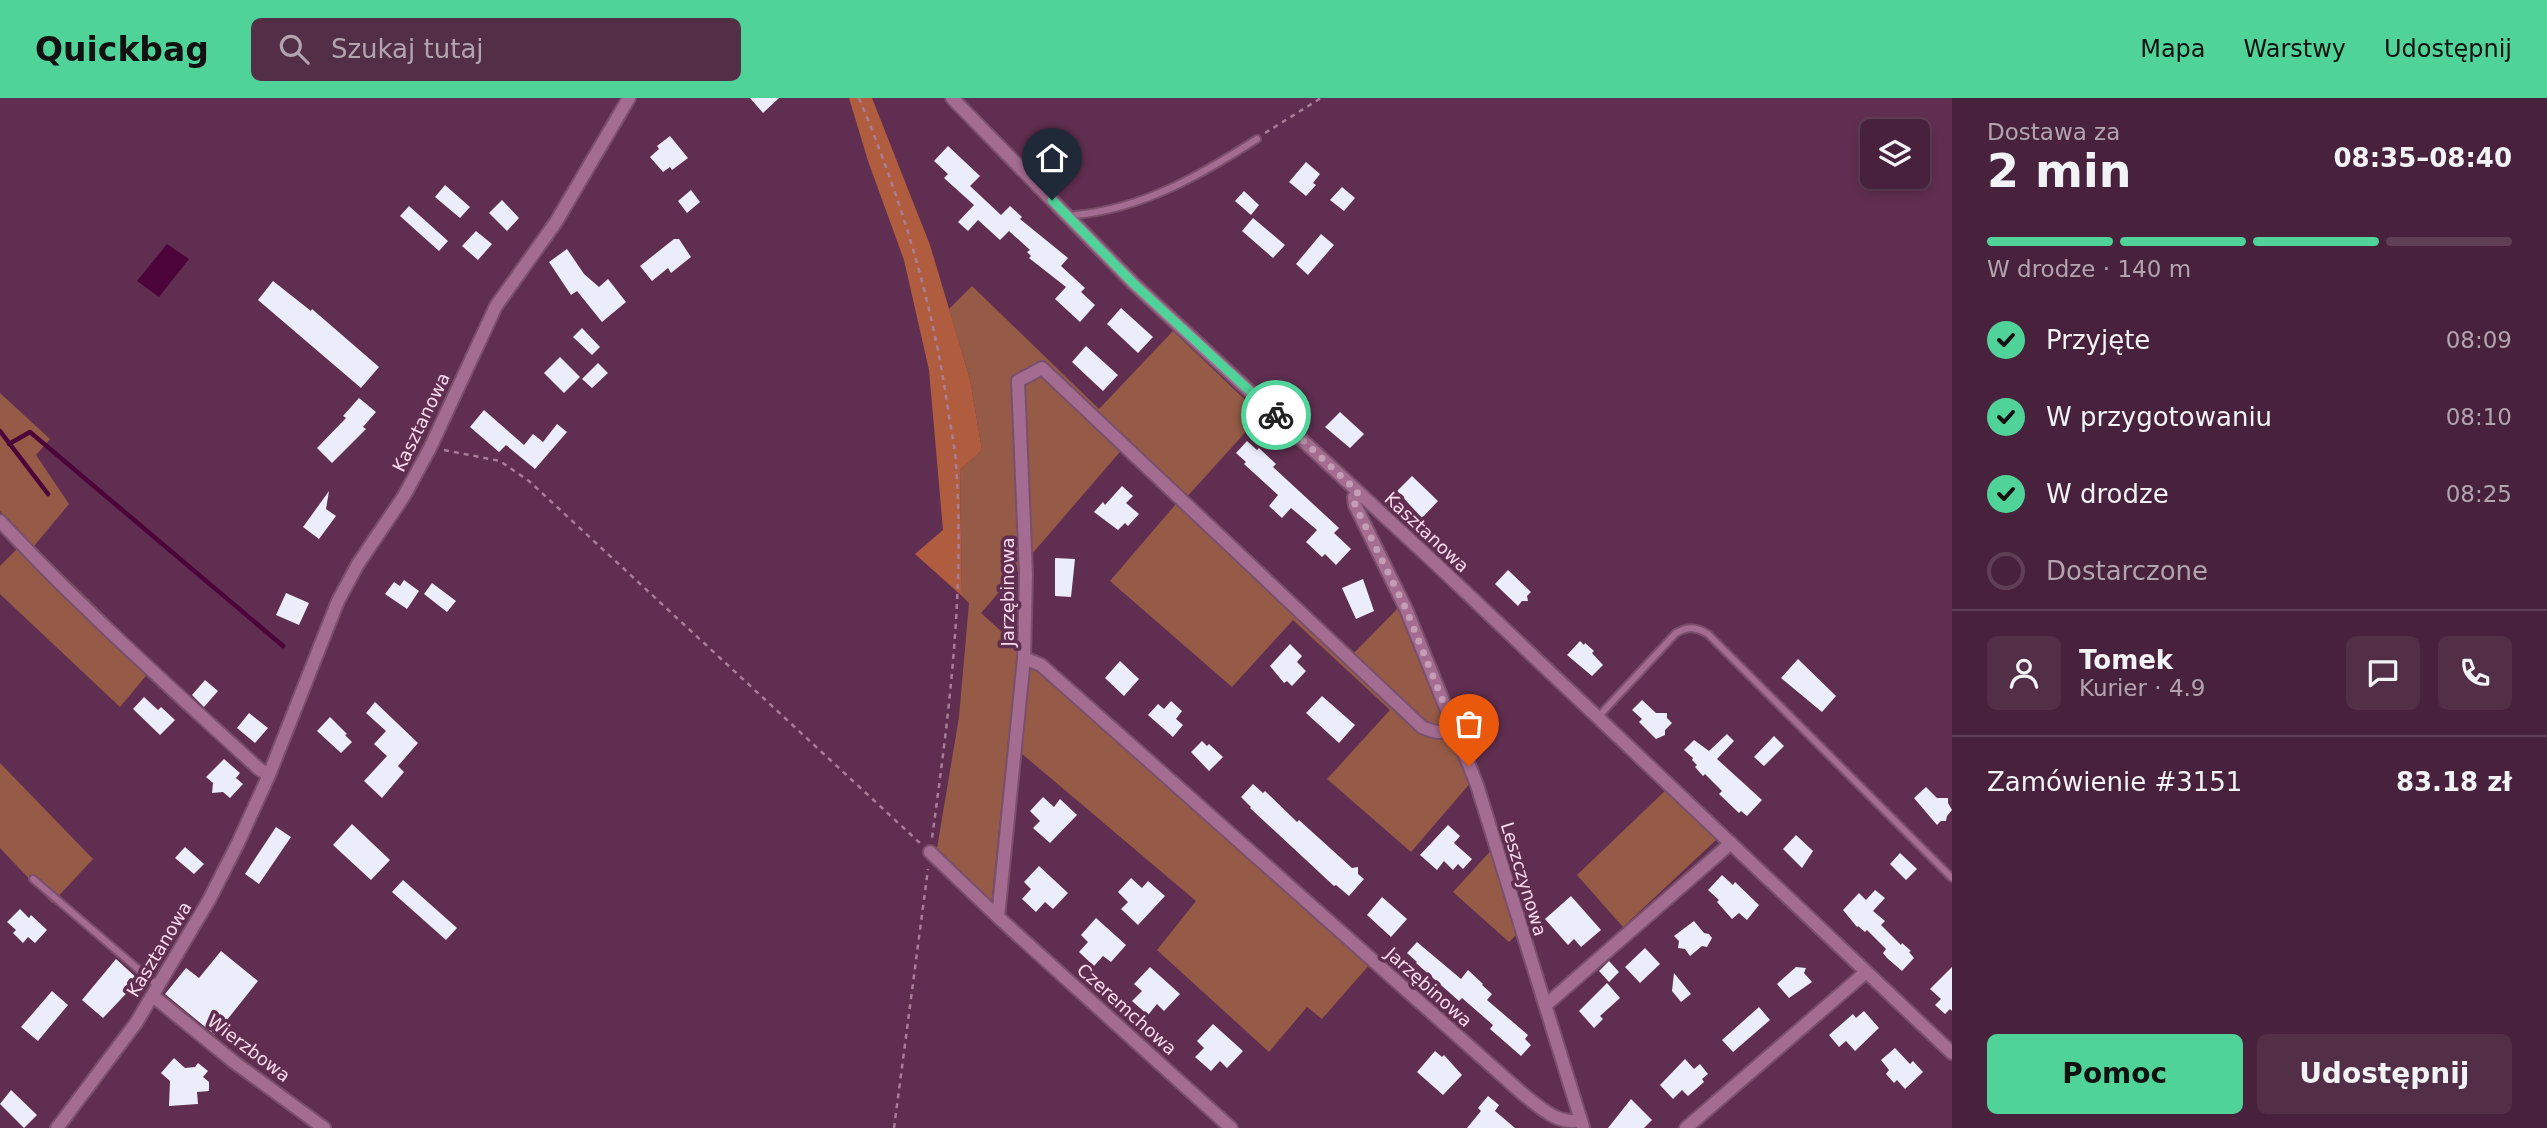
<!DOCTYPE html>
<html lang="pl">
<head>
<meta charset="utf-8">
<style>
	:root { --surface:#48223c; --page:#522f47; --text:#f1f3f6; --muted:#b1a4af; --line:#603f56; --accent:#50d398 }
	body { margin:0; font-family:"DejaVu Sans",sans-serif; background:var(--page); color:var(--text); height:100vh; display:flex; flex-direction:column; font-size:26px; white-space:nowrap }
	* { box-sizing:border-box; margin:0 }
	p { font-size:23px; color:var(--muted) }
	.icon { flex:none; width:38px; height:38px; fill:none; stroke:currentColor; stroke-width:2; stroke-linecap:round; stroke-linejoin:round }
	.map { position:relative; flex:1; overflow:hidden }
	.drawer { display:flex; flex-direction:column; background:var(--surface); width:595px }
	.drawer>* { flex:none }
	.tools { position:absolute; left:1860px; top:21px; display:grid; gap:14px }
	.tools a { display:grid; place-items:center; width:70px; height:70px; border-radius:10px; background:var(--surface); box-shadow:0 4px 10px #0003,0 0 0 2px var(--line); font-size:35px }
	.pin { position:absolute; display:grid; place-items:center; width:60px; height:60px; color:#fff; margin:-72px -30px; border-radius:50% 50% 50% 0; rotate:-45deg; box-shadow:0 0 7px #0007 }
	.pin .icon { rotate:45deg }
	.courier { position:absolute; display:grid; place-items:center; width:70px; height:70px; margin:-35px; border:5px solid #50d398; border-radius:50%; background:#fff; color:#222; box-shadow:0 2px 9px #0007 }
	.overview em { font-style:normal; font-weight:700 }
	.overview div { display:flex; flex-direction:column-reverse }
	.overview { display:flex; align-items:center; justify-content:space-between; height:119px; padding:0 35px }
	h1 { font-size:46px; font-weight:700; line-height:52px }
	.bar { display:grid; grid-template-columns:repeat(4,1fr); gap:10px 7px; align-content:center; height:84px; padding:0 35px }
	.bar i { height:9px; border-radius:5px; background:var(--line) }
	.bar .current { background:var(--accent) }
	.bar p { grid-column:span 4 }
	.line { display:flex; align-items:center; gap:18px; padding:0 35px; border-top:2px solid var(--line) }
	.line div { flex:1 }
	.round { display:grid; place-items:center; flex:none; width:74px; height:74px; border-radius:10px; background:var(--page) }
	ol { padding:0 35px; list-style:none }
	li { display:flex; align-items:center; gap:21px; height:77px }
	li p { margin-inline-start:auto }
	li .icon { padding:7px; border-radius:50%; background:var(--accent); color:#111; stroke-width:4 }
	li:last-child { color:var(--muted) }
	li i { width:38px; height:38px; border:4px solid var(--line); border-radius:50% }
	.button { display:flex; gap:14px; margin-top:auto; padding:14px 35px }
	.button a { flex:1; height:80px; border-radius:10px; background:var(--accent); color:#111; font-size:28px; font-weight:700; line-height:80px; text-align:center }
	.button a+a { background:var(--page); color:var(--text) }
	header { display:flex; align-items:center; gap:42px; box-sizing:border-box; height:98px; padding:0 35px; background:var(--accent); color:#111 }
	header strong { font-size:33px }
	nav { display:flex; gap:38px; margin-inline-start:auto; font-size:24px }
	.search { width:490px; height:63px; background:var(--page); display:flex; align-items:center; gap:18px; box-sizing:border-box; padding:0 24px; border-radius:10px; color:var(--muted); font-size:26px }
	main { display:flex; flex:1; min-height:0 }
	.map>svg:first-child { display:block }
	.green { fill:#965b47 }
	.forest { fill:#b05c3e }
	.water { fill:#4b033a }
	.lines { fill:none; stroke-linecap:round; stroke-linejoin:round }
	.stream { stroke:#4b033a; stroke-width:4.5 }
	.building { fill:#ebedfa }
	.service-casing { stroke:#7a4f6c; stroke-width:10 }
	.minor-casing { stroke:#7a4f6c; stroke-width:16 }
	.path { stroke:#a87e99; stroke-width:2.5; stroke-dasharray:5 5; stroke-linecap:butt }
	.service { stroke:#a46c91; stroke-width:6 }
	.minor { stroke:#a46c91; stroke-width:12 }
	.done { stroke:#c39eb6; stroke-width:7; stroke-dasharray:0 12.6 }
	.route { stroke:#50d398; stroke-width:9 }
	.labels { text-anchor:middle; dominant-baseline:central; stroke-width:7; stroke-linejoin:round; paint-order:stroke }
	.street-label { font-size:18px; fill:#f9daed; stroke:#602e50 }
</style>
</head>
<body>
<header>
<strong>Quickbag</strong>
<div class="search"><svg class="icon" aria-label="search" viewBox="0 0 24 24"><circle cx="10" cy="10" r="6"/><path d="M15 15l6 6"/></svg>Szukaj tutaj</div>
<nav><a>Mapa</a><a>Warstwy</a><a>Udostępnij</a></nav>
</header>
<main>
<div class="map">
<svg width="1952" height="1030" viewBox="0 0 1952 1030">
	<rect width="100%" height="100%" fill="#602e50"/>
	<!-- green -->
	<path class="green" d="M972 188 1099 311 1173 233 1261 317 1185 401 1353 556 1405 503 1478 676 1411 754 1327 681 1390 612 1293 522 1232 589 1110 483 1181 400 1125 348 981 515 1370 866 1322 921 1307 909 1269 954 1157 852 1196 803 1008 644 990 818 934 768 959 619 969 505 962 498 960 372 982 352 970 281 949 211Z
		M0 295 50 341 36 357 69 406 34 448 155 567 120 609 0 496V468L27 441 0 413Z
		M0 665 93 761 52 805 0 750Z
		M1666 692 1716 742 1623 829 1577 777Z
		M1497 746 1523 830 1509 844 1453 794Z"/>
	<!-- forest -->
	<path class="forest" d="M849 0H872L930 147 970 281 982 352 960 372 962 498 915 456 943 432 929 272 904 162 868 63Z"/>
	<!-- water -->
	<path class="water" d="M167 146 189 161 159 199 137 183Z"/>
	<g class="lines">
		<!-- stream -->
		<path class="stream" d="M0 333 48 396
			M9 346 30 334 283 548"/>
	</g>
	<!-- building -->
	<path class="building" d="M750 0H779L763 15Z
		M670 38 688 60 672 72 670 69 663 74 650 59 659 51 657 48Z
		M948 48 980 78 970 88 1001 117 1010 108 1022 119 1020 121 1068 160 1061 168 1085 190 1081 194 1095 207 1080 224 1055 201 1066 189 1029 160 1031 158 1027 154 1030 152 1009 133 1000 142 978 122 968 133 958 124 974 107 944 80 948 76 934 63Z
		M1306 64 1320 76 1313 85 1316 87 1306 98 1289 84Z
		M445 87 470 109 460 120 435 99Z
		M1342 89 1355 100 1344 113 1330 102Z
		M691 92 700 104 687 115 678 103Z
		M1244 93 1259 107 1251 117 1235 103Z
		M502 102 519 120 507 133 489 115Z
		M409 108 448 143 439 153 400 118Z
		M1253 120 1285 147 1273 160 1242 133Z
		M476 133 492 146 478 162 462 148Z
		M1321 136 1334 147 1308 177 1296 166Z
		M674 141H679L691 159 671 175 668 170 652 183 640 168Z
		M567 151 584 176 599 189 608 181 626 204 602 224 577 193 571 197 549 164Z
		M273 183 311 213 312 211 379 269 361 290 258 202Z
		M1121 210 1153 239 1138 255 1107 226Z
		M582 230 600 249 592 257 573 239Z
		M1086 248 1118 277 1103 293 1072 264Z
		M560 259 580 279 564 295 544 275Z
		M598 265 608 275 592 290 582 281Z
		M359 300 376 314 363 329 366 331 332 365 317 350 346 320 343 318Z
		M484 312 524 347 533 336 543 344 557 326 567 334 535 371 506 347 499 354 470 329Z
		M1340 314 1364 336 1350 350 1325 329Z
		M1247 343 1257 352 1259 350 1276 366 1273 369 1339 430 1334 435 1351 451 1336 467 1325 456 1322 459 1306 444 1317 432 1291 410 1282 420 1269 408 1278 397 1244 366 1246 364 1236 355Z
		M1412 378 1438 403 1422 420 1397 393Z
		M1122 388 1133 398 1126 405 1139 416 1128 428 1125 425 1118 432 1094 414 1103 404 1105 407Z
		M329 393 326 411 336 418 319 441 303 429Z
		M1055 460 1075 461 1071 499 1055 498Z
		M1508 472 1531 494 1527 498 1528 503H1522L1518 508 1495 486Z
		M1363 481 1374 513 1356 521 1342 490Z
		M404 482 419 493 407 511 385 496 394 484 400 488Z
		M432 485 456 503 447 514 424 496Z
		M286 495 309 505 299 527 276 517Z
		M1580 543 1584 547 1585 545 1594 553 1592 555 1603 567 1592 578 1567 557Z
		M1290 546 1302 558 1297 564 1306 573 1292 588 1287 583 1284 585 1270 568Z
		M1798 561 1836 598 1822 614 1781 580Z
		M1120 563 1139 581 1124 598 1105 580Z
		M205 582 218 593 204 609 192 597Z
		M1322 598 1355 627 1339 645 1306 615Z
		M144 599 158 612 161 609 175 622 160 637 133 611Z
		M1642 602 1656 615H1667V620L1672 625 1665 632V637L1656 641 1639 624 1642 621 1632 612Z
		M1171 603 1182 613 1176 621 1183 627 1173 639 1148 617 1158 606 1164 611Z
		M375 604 418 645 398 668 404 674 382 700 364 683 387 658 374 646 386 633 366 615Z
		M249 615 268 630 255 645 237 630Z
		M330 619 347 636 345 637 352 644 341 655 317 633Z
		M1727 636 1734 643 1717 661 1762 702 1747 718 1741 713 1739 715 1719 696 1722 693 1705 676 1703 678 1695 669 1697 667 1692 662 1693 660 1684 652 1694 642 1709 653Z
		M1774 638 1784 648 1764 668 1754 659Z
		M1202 643 1207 648 1209 646 1223 659 1209 673 1191 654Z
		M224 661 240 675 236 680 243 686 230 700 223 694 212 695 213 685 206 679Z
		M1253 686 1263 695 1265 693 1297 724 1299 722 1352 770 1358 769V776L1364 781 1349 798 1336 787 1334 788 1250 710 1251 709 1241 699Z
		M1926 689 1937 700H1948V705L1952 712 1947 718 1946 723H1941L1937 727 1914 700Z
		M1043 699 1054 709 1060 701 1077 717 1050 745 1033 730 1040 723 1030 713Z
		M352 726 390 762 371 782 333 747Z
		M1448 727 1460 738 1454 745 1472 761 1463 771 1458 766 1453 772 1444 763 1437 772 1420 757Z
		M276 729 291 739 259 786 245 776Z
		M1796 737 1813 753 1802 770 1783 751Z
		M185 749 204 766 194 776 175 760Z
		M1900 755 1917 771 1906 782 1890 766Z
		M1039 768 1068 795 1053 811 1045 804 1036 814 1022 801 1031 791 1024 784Z
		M1722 777 1733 787 1735 784 1759 807 1747 822 1739 815 1732 821 1717 804 1719 802 1708 792Z
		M1131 780 1142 790 1148 783 1165 798 1138 827 1121 811 1128 804 1118 794Z
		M403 782 457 830 446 842 392 794Z
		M1875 792 1885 800 1873 813 1885 823 1881 827 1901 847 1902 845 1911 853 1909 854 1914 860 1902 873 1887 860 1883 855 1886 851 1867 832 1865 834 1858 828 1857 829 1843 812 1859 795 1866 802Z
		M1571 798 1601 832 1581 849 1574 841 1568 847 1545 821Z
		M1382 799 1407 821 1391 839 1367 817Z
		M20 811 29 820 31 817 47 832 35 845 28 839 23 845 13 835 16 832 7 824Z
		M1096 820 1126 847 1111 864 1103 858 1094 868 1079 854 1088 844 1081 837Z
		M1694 823 1704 835 1709 836 1712 840 1707 849 1702 848 1690 858 1685 851 1678 850 1679 843 1674 838Z
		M1417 844 1461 881 1468 872 1483 886 1482 887 1492 896 1487 902 1528 937 1525 941 1531 947 1521 958 1490 931 1493 927 1462 900 1459 903 1416 865 1417 864 1407 855Z
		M1645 850 1660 866 1640 885 1625 869Z
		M221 853 258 883 215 937 165 896 186 870 199 880Z
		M116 861 139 882 103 920 82 902Z
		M1609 863 1619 874 1609 884 1599 873Z
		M1150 869 1180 896 1164 913 1157 906 1148 917 1132 903 1142 893 1134 886Z
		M1796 869 1806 870 1804 875 1812 884 1789 900 1777 886Z
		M1952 869V913L1950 911 1945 916 1935 907 1941 901 1930 891Z
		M1674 875 1691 896 1681 904 1672 893Z
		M1607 885 1620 900 1600 918 1603 921 1594 930 1579 913Z
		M52 893 68 907 38 943 21 929Z
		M1759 909 1770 922 1733 954 1722 942Z
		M1864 913 1879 930 1855 953 1846 943 1839 949 1829 937 1853 916 1856 920Z
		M1213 926 1243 953 1227 970 1220 963 1211 973 1195 959 1204 950 1197 943Z
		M1895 950 1910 966 1913 963 1923 974 1905 991 1897 982 1894 985 1886 976 1889 972 1881 962Z
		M1435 953 1442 959 1444 957 1462 977 1443 997 1417 974Z
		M174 960 185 970 195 969 198 965 208 973 203 979 209 984V993L197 994 198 1006 169 1008 170 983 161 975Z
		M1685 961 1694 971 1700 966 1708 976 1702 981 1704 984 1688 998 1682 992 1673 1001 1660 987Z
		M11 992 37 1017 24 1030 0 1006Z
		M1488 998 1499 1007 1495 1013 1515 1030H1467L1481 1013 1478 1010Z
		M1631 1001 1652 1022 1644 1030H1608Z"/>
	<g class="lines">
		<defs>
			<path id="service" d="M1071 121 1075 117C1142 111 1201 77 1257 41
				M1598 619 1676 535C1689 528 1696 529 1708 536L1952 780
				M33 781 158 888"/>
			<path id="minor" d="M952 0 1134 186 1436 466 1952 955
				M1358 394 1354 399 1355 407 1406 511 1477 687 1583 1029
				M0 423C81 510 171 590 259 671L269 677
				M1454 631C1442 636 1433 634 1422 629L1042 270 1018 283 1026 476 1024 560 1041 567 1523 996C1539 1009 1559 1028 1581 1022
				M930 754 998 819 1231 1030
				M998 819 1024 560
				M153 898 234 964 324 1030
				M1547 906 1731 745
				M57 1030 136 925 209 802 238 745 269 677 338 503 358 466 404 398 430 350 496 208 556 124 629 0
				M1686 1030 1865 875"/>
		</defs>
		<!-- service casing -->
		<use href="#service" class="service-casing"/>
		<!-- minor casing -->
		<use href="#minor" class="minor-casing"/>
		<!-- path -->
		<path class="path" d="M859 0C902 103 934 208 949 319 952 335 955 351 956 367 965 492 949 616 932 740
			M1265 35 1321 0
			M444 352 500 363 529 383 921 746
			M894 1030 928 771"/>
		<!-- service -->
		<use href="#service" class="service"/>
		<!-- minor -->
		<use href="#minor" class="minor"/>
	</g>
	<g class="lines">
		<!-- done -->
		<path class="done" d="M1276 317 1358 394 1354 399 1355 407 1406 511 1469 668"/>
		<!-- route -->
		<path class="route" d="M1052 102 1134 186 1276 317"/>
	</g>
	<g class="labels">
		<!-- street labels -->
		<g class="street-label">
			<text transform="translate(421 324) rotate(-64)">Kasztanowa</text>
			<text transform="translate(1427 434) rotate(43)">Kasztanowa</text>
			<text transform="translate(1007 494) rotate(-90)">Jarzębinowa</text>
			<text transform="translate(1524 781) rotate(73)">Leszczynowa</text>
			<text transform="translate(159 851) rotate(-59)">Kasztanowa</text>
			<text transform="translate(1429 889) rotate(42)">Jarzębinowa</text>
			<text transform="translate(1127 911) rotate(42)">Czeremchowa</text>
			<text transform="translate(249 950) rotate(37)">Wierzbowa</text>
		</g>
	</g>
</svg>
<div class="tools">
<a><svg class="icon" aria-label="layers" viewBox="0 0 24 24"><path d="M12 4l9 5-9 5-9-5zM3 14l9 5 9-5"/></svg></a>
</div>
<div class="pin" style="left:1469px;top:668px;background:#ea580c"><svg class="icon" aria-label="bag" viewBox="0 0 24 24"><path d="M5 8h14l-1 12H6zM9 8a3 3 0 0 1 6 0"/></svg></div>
<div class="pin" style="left:1052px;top:102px;background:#1f2937"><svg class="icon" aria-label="home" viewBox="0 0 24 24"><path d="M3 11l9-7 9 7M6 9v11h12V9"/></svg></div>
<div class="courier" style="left:1276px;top:317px"><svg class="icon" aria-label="bike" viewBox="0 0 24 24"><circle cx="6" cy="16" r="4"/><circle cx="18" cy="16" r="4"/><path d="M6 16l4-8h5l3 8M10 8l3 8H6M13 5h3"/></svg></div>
</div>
<section class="drawer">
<div class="overview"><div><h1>2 min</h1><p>Dostawa za</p></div><em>08:35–08:40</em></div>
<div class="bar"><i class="current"></i><i class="current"></i><i class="current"></i><i></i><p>W drodze · 140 m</p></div>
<ol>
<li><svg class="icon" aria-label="check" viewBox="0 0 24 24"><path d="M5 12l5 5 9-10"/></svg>Przyjęte<p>08:09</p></li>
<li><svg class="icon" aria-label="check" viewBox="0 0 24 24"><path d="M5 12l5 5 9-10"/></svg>W przygotowaniu<p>08:10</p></li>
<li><svg class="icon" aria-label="check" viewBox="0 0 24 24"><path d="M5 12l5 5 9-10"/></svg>W drodze<p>08:25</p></li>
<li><i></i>Dostarczone</li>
</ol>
<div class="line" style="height:126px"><a class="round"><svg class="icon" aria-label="person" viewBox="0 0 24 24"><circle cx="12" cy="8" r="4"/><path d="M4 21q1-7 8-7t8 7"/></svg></a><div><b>Tomek</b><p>Kurier · 4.9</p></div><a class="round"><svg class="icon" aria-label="chat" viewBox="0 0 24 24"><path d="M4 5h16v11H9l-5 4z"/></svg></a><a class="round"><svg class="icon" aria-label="phone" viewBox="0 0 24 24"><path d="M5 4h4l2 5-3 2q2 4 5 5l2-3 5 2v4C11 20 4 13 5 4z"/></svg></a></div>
<div class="line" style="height:91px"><div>Zamówienie #3151</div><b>83.18 zł</b></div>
<div class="button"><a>Pomoc</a><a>Udostępnij</a></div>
</section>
</main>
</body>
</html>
